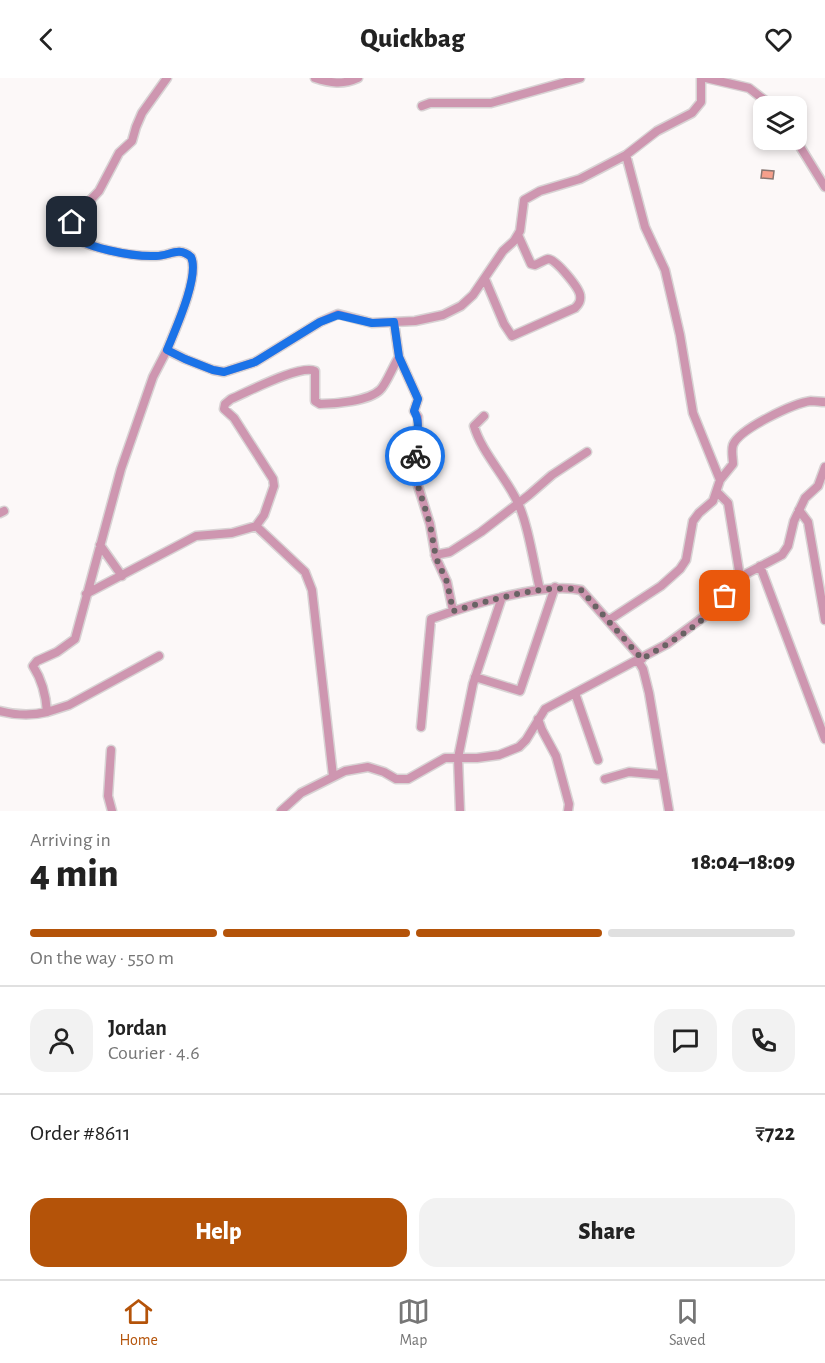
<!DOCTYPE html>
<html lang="en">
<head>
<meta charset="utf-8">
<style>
	:root { --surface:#fff; --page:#f2f2f2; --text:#222; --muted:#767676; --line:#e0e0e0; --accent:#b45309 }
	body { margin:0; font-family:"Alegreya Sans",sans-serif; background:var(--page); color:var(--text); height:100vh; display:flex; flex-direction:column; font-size:22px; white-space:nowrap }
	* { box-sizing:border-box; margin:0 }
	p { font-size:20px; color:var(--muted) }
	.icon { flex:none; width:33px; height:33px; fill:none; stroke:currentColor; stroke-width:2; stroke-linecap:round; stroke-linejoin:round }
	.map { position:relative; height:733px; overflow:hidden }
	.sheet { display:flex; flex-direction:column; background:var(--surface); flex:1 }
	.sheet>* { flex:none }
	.fabs { position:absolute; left:753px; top:18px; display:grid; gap:12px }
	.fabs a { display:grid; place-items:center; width:54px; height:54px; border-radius:12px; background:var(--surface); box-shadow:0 3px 9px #0003; font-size:30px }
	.pin { position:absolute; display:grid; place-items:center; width:51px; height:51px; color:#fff; margin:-26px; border-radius:12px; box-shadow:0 3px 9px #0006 }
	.courier { position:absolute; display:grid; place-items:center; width:60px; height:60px; margin:-30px; border:4px solid #1a73e8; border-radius:50%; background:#fff; color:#222; box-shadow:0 2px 8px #0007 }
	.head em { font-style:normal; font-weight:800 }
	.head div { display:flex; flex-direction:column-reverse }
	.head { display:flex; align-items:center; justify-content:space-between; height:102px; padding:0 30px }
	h1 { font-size:39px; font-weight:800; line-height:45px }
	.bar { display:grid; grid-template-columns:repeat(4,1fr); gap:9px 6px; align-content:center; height:72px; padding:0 30px }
	.bar i { height:8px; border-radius:4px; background:var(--line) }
	.bar .selected { background:var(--accent) }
	.bar p { grid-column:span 4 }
	.line { display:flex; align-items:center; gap:15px; padding:0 30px; border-top:2px solid var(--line) }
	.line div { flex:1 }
	.round { display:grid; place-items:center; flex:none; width:63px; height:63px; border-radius:18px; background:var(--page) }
	.button { display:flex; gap:12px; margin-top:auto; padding:12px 30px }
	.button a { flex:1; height:69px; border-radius:18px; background:var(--accent); color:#fff; font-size:24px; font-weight:800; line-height:69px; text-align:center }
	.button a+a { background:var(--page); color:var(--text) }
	header { display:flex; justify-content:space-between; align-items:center; height:78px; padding:0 30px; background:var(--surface); font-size:27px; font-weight:800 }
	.tab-bar { display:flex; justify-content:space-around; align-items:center; height:84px; border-top:2px solid var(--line); background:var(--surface); font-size:16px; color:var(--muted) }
	.tab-bar a { display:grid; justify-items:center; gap:3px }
	.tab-bar .selected { color:var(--accent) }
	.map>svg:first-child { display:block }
	.building { fill:#f59f8b; stroke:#887671; stroke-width:1.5 }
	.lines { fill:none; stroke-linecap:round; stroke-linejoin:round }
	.minor-casing { stroke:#d8d3d4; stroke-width:11 }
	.minor { stroke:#ce96b0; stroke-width:8 }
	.done { stroke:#696364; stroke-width:6; stroke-dasharray:0 10.8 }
	.route { stroke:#1a73e8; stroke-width:8 }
</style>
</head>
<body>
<header><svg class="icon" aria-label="back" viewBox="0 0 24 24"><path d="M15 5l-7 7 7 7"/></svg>Quickbag<svg class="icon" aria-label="heart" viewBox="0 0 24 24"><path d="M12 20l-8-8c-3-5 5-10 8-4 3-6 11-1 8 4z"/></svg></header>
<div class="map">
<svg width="825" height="733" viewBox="0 0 825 733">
	<rect width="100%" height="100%" fill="#fcf8f8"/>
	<!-- building -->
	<path class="building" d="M762 92 774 93 773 101 761 100Z"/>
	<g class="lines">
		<defs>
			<path id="minor" d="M167 0 142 35 136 49 132 63 119 75 99 113 80 133 68 153C79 170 136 179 156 178 170 178 178 168 191 179 200 198 175 252 167 272
				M315 0C330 5 343 7 358 0
				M706 0 749 10 772 28
				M422 28 430 25H491L580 0
				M796 62 825 109
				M626 77 645 149 665 192 680 257 693 335 720 402
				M485 201 504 246 512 258 575 230C579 226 581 223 580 217 579 210 556 181 548 181 544 182 538 186 535 187L531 186 518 157
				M394 244 399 279 418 321 414 333 418 339V352L414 374 418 408 430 446 436 480 447 504 453 533
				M484 338 474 348C481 373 505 398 517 423 528 445 534 487 540 512
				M717 414 728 425 740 499
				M799 432 808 444 825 542
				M0 435 4 433
				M256 448 305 494 312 512 333 698
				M100 467 122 498
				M435 477 450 474 481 454 529 417 552 397 587 374
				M760 488 825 661
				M86 516 196 458 232 455 256 448 264 437 274 408 273 401 234 340 224 331 225 326 231 321C248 314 300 286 315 293V323L320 326C335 326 369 323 380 312 386 307 393 288 399 279
				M609 542 661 508 680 491 686 482 693 443 699 435 713 423 720 402 733 386C733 380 731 373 733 367 739 351 794 325 811 323 815 323 821 324 825 324
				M638 583 643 591 649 615 669 733
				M475 599 520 613 555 509
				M575 615 598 682
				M0 633C15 637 31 638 47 634 46 617 42 602 33 588L37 583 57 574 75 561 121 391 153 299 167 272 185 281 213 292 224 294 255 284 320 244 338 236 372 245 415 243 443 237 461 228 473 217 503 173 514 163 520 153 524 122 540 113 580 101 626 77 657 53 692 35 701 24V0
				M47 634 69 627 159 578
				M538 641 542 652 556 678 569 726 568 733
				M421 649 431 541C469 527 542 504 581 512L642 581
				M111 672 108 718 112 733
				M605 701 629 694 663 697
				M281 733 301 715 345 693 368 689 384 694 396 701H408L445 680H477L499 677 519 669 526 662 545 631 667 566 717 529 740 499 782 477 788 468 794 443 805 420 818 408 825 389
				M460 733 458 680 473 606 502 519"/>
		</defs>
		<!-- minor casing -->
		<use href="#minor" class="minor-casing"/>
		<!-- minor -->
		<use href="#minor" class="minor"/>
	</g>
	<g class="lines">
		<!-- done -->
		<path class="done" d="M415 378 418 408 430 446 436 480 447 504 453 533C489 523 545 505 581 512L642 581C672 563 704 546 725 518"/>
		<!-- route -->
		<path class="route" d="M72 144 68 153C79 170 136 179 156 178 170 178 178 168 191 179 200 198 175 252 167 272L185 281 213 292 224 294 255 284 320 244 338 237 372 245 394 244 399 279 418 321 414 333C423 347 413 362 415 378"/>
	</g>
</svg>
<div class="fabs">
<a><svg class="icon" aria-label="layers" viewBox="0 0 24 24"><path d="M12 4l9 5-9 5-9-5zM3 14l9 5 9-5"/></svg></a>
</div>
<div class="pin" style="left:725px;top:518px;background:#ea580c"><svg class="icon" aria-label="bag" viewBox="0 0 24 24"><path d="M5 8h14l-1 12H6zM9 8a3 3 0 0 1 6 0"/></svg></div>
<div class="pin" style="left:72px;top:144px;background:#1f2937"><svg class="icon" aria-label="home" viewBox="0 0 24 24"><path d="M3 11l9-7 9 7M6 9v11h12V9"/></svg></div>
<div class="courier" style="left:415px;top:378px"><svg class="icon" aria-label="bike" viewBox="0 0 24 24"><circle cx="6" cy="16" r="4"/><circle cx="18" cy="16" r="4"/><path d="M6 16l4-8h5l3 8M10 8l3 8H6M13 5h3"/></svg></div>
</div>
<section class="sheet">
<div class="head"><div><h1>4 min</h1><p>Arriving in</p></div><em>18:04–18:09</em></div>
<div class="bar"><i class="selected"></i><i class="selected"></i><i class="selected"></i><i></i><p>On the way · 550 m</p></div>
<div class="line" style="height:108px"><a class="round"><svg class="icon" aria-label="person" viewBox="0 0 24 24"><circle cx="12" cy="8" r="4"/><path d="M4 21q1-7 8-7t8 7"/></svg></a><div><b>Jordan</b><p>Courier · 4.6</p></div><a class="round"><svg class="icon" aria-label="chat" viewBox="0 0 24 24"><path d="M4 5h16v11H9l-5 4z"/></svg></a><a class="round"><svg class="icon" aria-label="phone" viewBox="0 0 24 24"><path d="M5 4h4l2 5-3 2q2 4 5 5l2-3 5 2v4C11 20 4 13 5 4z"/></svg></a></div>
<div class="line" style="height:78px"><div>Order #8611</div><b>₹722</b></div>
<div class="button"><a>Help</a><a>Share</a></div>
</section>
<nav class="tab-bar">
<a class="selected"><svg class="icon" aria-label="home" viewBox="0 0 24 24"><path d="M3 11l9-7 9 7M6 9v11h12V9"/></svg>Home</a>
<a><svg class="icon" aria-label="map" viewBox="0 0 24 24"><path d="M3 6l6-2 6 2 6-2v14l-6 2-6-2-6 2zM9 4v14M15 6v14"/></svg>Map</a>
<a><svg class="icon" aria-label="saved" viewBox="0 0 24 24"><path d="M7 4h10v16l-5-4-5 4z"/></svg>Saved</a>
</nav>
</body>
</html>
